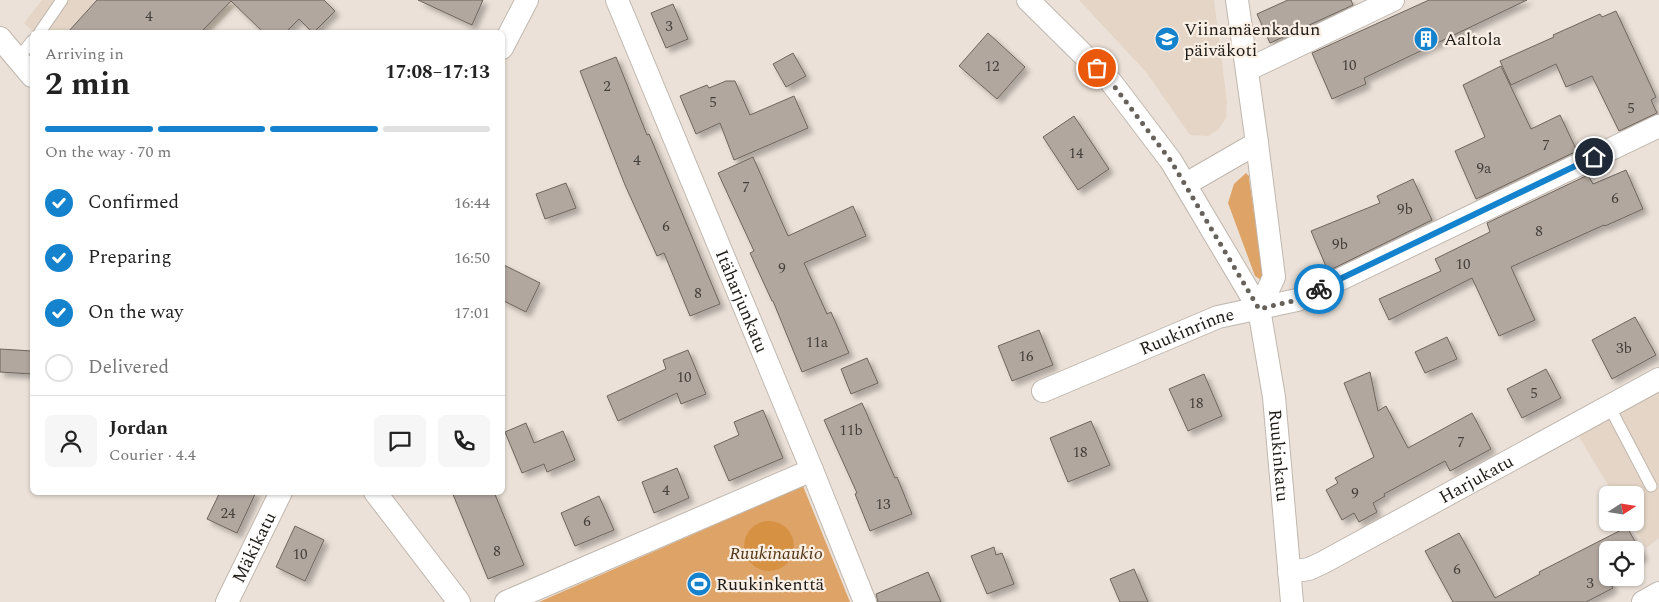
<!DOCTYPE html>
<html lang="en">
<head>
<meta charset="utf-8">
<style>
	:root { --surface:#fff; --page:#f6f6f6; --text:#222; --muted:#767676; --line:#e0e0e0; --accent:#1482cc }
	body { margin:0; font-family:Spectral,serif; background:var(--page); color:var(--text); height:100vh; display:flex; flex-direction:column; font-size:19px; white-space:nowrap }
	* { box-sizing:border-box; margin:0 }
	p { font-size:16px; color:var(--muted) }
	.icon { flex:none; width:28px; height:28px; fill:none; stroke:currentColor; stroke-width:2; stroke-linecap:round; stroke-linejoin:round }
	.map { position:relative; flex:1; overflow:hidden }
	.panel { position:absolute; left:30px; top:30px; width:475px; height:465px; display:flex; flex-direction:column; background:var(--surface); border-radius:8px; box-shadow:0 1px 4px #0004 }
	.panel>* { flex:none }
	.needle { width:32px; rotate:78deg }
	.buttons { position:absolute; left:1599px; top:486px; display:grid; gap:10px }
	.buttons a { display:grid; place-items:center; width:45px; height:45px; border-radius:8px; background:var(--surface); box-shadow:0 1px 4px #0004; font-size:25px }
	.pin { position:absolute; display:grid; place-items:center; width:42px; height:42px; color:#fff; margin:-21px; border:2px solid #fff; border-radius:50%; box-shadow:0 1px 5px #0007 }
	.courier { position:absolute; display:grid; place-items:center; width:50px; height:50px; margin:-25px; border:4px solid #1482cc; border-radius:50%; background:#fff; color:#222; box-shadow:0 1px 6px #0007 }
	.headline em { font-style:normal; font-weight:700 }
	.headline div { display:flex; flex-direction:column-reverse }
	.headline { display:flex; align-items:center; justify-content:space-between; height:85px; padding:0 15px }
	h1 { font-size:32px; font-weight:700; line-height:38px }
	.bar { display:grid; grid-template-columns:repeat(4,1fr); gap:8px 5px; align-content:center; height:60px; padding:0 15px }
	.bar i { height:6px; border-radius:4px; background:var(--line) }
	.bar .current { background:var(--accent) }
	.bar p { grid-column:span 4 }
	.line { display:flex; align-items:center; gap:12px; padding:0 15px; border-top:1px solid var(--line) }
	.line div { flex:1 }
	.round { display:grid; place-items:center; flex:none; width:52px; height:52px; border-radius:8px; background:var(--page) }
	ol { padding:0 15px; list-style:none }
	li { display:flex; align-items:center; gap:15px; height:55px }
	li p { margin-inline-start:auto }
	li .icon { padding:5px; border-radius:50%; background:var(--accent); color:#fff; stroke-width:4 }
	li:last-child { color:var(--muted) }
	li i { width:28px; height:28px; border:2px solid var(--line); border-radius:50% }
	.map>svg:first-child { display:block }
	.built { fill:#e4d5c6 }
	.green { fill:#dea366 }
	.water { fill:#d79143 }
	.building { fill:#b1a79f; stroke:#6e655d; filter:url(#shadow) }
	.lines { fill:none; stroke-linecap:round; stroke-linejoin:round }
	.lane-casing { stroke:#c0b7ae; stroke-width:13 }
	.street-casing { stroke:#c0b7ae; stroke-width:24 }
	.lane { stroke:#fff; stroke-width:11 }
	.street { stroke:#fff; stroke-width:22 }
	.done { stroke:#66615b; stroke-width:5; stroke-dasharray:0 9 }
	.route { stroke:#1482cc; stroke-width:6 }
	.labels { text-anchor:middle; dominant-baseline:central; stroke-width:4.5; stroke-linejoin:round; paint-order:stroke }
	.number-label { font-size:15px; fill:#443f3a }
	.poi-label { font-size:18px; fill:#1f1c18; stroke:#f9efe5; text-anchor:start }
	.street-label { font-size:18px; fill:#1f1c18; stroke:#f9efe5 }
	.park-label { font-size:18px; font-style:italic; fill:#543616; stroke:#f9efe5 }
</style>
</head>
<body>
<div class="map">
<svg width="1659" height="602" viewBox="0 0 1659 602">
	<defs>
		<filter id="shadow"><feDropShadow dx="4.5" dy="4.5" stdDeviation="2.5" flood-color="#0004"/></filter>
	</defs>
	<rect width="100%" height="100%" fill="#ebe1d8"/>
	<!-- built -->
	<path class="built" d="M42 0H241L210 32H33L24 23Z
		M1079 0H1214L1227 102 1226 118 1218 130 1208 136 1190 135 1146 72Z
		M1659 391V538L1646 548 1631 523 1635 522V495H1614L1578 435Z"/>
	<!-- green -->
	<path class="green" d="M1246 173 1249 176V179L1264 277 1261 280 1255 276 1228 203 1234 184Z
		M803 486 850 602H539Z"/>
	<!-- water -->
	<path class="water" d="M744 546a25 25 0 1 1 50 0a25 25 0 1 1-50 0Z"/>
	<!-- building -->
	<path class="building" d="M97 0H324L335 11 314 32H312L299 19 286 32H263L231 1 201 32H68Z
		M418 0H483L472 25Z
		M1288 0H1351L1353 5 1270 43 1257 14Z
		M1429 0H1527L1364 78 1366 84 1332 99 1312 53Z
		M673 4 688 39 666 48 651 13Z
		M1616 11 1656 97 1651 100 1657 113 1619 131 1592 76 1566 87 1556 64 1511 85 1500 61 1554 37 1553 35 1600 14 1602 17Z
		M988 33 1025 67 997 99 959 66Z
		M793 53 806 76 786 87 773 64Z
		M616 57 647 135 649 134 720 304 690 316 664 253 657 256 625 185 580 71Z
		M1501 66 1531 129 1560 115 1577 151 1476 199 1455 151 1485 137 1463 85Z
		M726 81H735L750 115 794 96 808 128 734 160 720 123 696 134 680 96 707 85 709 88Z
		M1074 116 1109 169 1078 190 1043 137Z
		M753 157 788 236 853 206 866 236 804 263 827 314 831 312 849 353 802 372 773 301H772L750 253 754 251 718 173Z
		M1626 170 1643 209 1605 226 1604 225 1511 267 1535 320 1499 336 1472 278 1389 320 1379 299 1441 271 1435 259 1490 232 1487 223 1588 175 1593 184Z
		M1413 179 1432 220 1328 271 1311 231 1380 203 1377 196Z
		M566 183 576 208 545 219 536 194Z
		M502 264 540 283 526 312 502 300Z
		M1635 317 1656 355 1612 379 1592 340Z
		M1039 330 1053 365 1012 381 998 346Z
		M1447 337 1457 359 1425 373 1415 352Z
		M0 349 32 351V374L0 372Z
		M688 350 706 394 681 404 677 393 618 421 607 396 666 369 663 360Z
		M867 358 878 383 851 394 841 369Z
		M1546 369 1561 398 1522 418 1507 389Z
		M1370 372 1378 411 1386 406 1408 448 1472 413 1491 449 1450 471 1445 461 1384 494 1385 496 1373 503 1377 512 1359 522 1354 513 1342 520 1326 490 1338 483 1335 478 1374 457 1344 383Z
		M1204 374 1222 416 1188 431 1169 389Z
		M862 403 895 478 897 477 912 514 870 531 855 494 857 493 824 420Z
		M763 410 783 458 729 481 714 446 739 435 734 422Z
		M1091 421 1110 465 1068 482 1050 438Z
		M526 423 534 443 563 431 575 460 547 472 544 464 522 473 505 432Z
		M677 468 689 498 654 513 642 482Z
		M220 492H256L237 533 207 519Z
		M452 492H494L524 565 488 579Z
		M599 496 614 530 575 546 561 513Z
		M295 526 324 540 305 581 276 567Z
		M1627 527 1643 556 1635 560V550H1608L1607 576 1613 588 1586 602H1453L1425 551 1459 533 1495 598 1540 574 1539 572Z
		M994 547 996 555 1002 553 1014 584 987 594 971 556Z
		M1134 569 1148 602H1120L1110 579Z
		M928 572 941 602H878L876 594Z"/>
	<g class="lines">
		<defs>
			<path id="lane" d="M40 32 62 0
				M18 59 32 41
				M1609 406 1651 486"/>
			<g id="street">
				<path id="s1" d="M617 0 812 470 865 602"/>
				<path id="s2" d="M1028 0 1111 82 1171 161 1259 309 1274 397 1292 602"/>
				<path d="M0 38 32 76"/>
				<path d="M502 48 527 0"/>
				<path d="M1247 70 1393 0"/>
				<path d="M1257 143 1274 277 1259 309"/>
				<path d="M1186 184 1257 143 1237 0"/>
				<path id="s3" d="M1043 391 1218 317 1297 300 1659 126"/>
				<path d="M375 492 459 602"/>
				<path id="s4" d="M1289 572 1309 569 1324 562 1659 379"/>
				<path id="s5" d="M227 602 281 492"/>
				<path d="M506 602 812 470"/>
				<path d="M1643 602 1659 593"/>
			</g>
		</defs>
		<!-- lane casing -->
		<use href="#lane" class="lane-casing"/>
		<!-- street casing -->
		<use href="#street" class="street-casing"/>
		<!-- lane -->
		<use href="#lane" class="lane"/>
		<!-- street -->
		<use href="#street" class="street"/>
	</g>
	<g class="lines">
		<!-- done -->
		<path class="done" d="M1097 68 1111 82 1171 161 1259 309 1297 300 1319 289"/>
		<!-- route -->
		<path class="route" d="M1319 289 1594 157"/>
	</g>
	<!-- icons -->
	<defs>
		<symbol id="school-disc" viewBox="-11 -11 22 22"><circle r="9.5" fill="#1482cc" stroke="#f9efe5"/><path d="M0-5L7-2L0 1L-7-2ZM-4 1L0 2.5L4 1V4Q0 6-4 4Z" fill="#fff"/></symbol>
		<symbol id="building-disc" viewBox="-11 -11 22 22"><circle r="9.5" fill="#1482cc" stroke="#f9efe5"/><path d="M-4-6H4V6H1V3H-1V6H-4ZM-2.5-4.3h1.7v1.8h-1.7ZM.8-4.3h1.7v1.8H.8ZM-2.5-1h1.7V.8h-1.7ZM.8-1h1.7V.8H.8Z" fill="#fff"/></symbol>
		<symbol id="stadium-disc" viewBox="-11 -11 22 22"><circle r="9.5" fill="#1482cc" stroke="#f9efe5"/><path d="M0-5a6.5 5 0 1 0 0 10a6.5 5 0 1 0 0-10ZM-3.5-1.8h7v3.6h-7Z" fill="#fff"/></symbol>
	</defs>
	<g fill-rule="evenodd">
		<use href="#school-disc" x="1153" y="25" width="28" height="28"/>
		<use href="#building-disc" x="1412" y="25" width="28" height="28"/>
		<use href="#stadium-disc" x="685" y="570" width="28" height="28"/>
	</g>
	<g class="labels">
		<!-- number labels -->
		<g class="number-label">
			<text x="149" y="16">4</text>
			<text x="669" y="26">3</text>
			<text x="1349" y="65">10</text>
			<text x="992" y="66">12</text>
			<text x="607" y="86">2</text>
			<text x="713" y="102">5</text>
			<text x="1631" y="108">5</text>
			<text x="1546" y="145">7</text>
			<text x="1076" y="153">14</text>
			<text x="637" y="160">4</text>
			<text x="1484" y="168">9a</text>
			<text x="746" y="187">7</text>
			<text x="1615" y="198">6</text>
			<text x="1405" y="209">9b</text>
			<text x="666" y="226">6</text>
			<text x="1539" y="231">8</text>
			<text x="1340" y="244">9b</text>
			<text x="1463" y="264">10</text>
			<text x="782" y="268">9</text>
			<text x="698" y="293">8</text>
			<text x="817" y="342">11a</text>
			<text x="1624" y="348">3b</text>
			<text x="1026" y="356">16</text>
			<text x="684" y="377">10</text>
			<text x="1534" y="393">5</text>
			<text x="1196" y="403">18</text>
			<text x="851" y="430">11b</text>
			<text x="1461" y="442">7</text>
			<text x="1080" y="452">18</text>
			<text x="666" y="490">4</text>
			<text x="1355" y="493">9</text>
			<text x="883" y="504">13</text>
			<text x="228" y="513">24</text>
			<text x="587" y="521">6</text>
			<text x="497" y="551">8</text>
			<text x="300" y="554">10</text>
			<text x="1457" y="569">6</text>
			<text x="1590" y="583">3</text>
		</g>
		<!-- poi labels -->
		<g class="poi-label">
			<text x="1184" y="29">Viinamäenkadun<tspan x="1184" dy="21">päiväkoti</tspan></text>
			<text x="1444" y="39">Aaltola</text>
			<text x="716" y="584">Ruukinkenttä</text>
		</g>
		<!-- street labels -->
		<g class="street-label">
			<text stroke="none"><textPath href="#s1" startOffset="326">Itäharjunkatu</textPath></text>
			<text stroke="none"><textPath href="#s3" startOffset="156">Ruukinrinne</textPath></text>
			<text stroke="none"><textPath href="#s2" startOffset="536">Ruukinkatu</textPath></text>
			<text stroke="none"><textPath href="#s4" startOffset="210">Harjukatu</textPath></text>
			<text stroke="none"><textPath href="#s5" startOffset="61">Mäkikatu</textPath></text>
		</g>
		<!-- park labels -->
		<g class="park-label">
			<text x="776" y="553">Ruukinaukio</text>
		</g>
	</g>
</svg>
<div class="buttons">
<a><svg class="needle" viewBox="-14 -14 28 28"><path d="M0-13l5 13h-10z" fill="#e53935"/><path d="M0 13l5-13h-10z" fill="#767676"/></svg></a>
<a><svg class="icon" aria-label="locate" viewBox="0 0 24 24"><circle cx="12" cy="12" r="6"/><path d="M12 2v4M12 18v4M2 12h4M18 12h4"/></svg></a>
</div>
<div class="pin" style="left:1097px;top:68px;background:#ea580c"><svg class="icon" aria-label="bag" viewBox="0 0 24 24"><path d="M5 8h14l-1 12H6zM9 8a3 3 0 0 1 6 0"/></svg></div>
<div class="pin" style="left:1594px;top:157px;background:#1f2937"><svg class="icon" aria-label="home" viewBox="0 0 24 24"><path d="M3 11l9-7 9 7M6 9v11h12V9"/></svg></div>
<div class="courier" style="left:1319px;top:289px"><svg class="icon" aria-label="bike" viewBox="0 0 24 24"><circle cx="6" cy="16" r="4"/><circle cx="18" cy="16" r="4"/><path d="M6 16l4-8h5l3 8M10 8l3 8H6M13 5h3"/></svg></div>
<section class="panel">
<div class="headline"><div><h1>2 min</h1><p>Arriving in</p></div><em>17:08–17:13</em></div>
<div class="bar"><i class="current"></i><i class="current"></i><i class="current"></i><i></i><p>On the way · 70 m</p></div>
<ol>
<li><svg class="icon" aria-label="check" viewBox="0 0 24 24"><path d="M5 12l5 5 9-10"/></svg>Confirmed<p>16:44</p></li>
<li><svg class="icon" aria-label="check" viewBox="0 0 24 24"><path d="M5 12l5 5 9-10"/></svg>Preparing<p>16:50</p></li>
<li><svg class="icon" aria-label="check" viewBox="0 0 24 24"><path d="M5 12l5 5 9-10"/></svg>On the way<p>17:01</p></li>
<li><i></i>Delivered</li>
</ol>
<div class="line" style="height:90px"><a class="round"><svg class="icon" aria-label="person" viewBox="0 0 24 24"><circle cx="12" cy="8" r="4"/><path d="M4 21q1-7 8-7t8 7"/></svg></a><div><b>Jordan</b><p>Courier · 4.4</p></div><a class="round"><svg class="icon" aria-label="chat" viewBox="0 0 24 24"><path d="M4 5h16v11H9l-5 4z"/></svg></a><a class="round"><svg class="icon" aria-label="phone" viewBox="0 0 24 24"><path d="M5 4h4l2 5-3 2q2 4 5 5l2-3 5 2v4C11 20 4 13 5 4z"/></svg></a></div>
</section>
</div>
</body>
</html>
